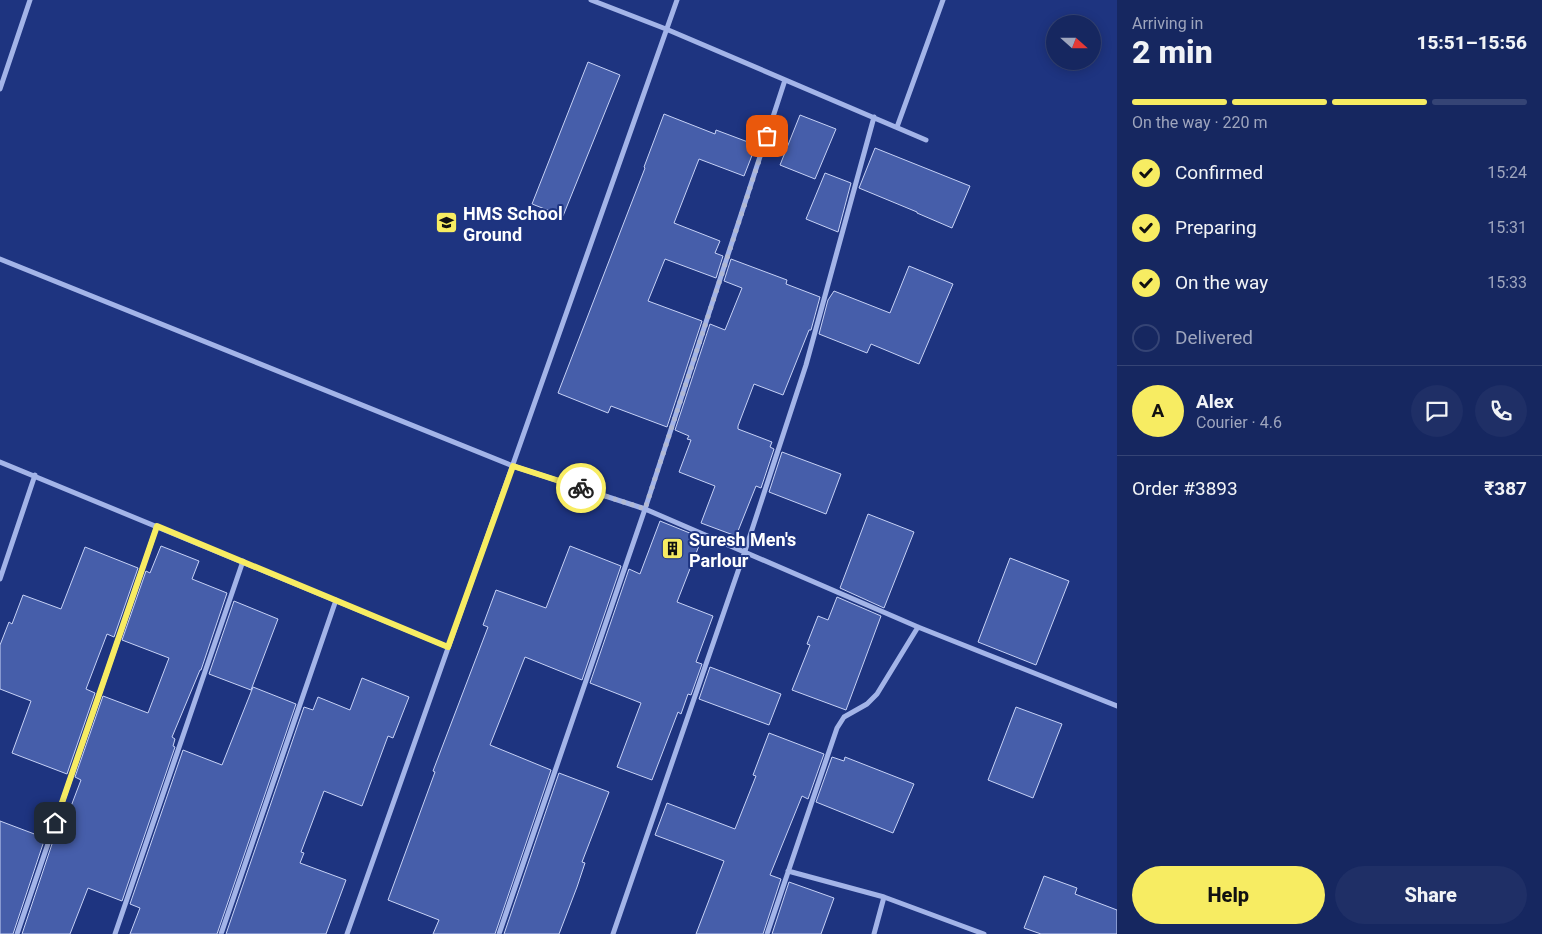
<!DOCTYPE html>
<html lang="en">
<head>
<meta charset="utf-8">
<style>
	:root { --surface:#162760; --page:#1f2f66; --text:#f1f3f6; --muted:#9ea5bd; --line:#354475; --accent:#f7ec62 }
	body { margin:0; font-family:Roboto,sans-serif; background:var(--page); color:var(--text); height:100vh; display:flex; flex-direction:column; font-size:19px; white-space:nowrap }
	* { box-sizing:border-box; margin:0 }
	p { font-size:16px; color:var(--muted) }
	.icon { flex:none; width:28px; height:28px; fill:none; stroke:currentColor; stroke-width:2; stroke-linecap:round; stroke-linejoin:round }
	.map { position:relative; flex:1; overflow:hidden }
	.drawer { display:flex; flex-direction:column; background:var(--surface); width:425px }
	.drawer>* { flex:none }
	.needle { width:32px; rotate:111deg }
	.tools { position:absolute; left:1046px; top:15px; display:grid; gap:10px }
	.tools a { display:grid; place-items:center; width:55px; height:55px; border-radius:50%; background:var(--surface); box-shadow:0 2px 12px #0003,0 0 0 1px var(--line); font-size:25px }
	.pin { position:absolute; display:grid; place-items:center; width:42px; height:42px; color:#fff; margin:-21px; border-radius:10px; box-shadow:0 2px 8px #0006 }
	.courier { position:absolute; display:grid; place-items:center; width:50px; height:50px; margin:-25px; border:4px solid #f7ec62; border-radius:50%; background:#fff; color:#222; box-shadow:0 1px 6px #0007 }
	.head em { font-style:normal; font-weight:800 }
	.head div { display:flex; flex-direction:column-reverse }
	.head { display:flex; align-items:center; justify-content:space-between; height:85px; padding:0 15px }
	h1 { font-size:32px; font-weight:800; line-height:38px }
	.bar { display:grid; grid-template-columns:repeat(4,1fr); gap:8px 5px; align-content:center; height:60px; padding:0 15px }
	.bar i { height:6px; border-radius:4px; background:var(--line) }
	.bar .on { background:var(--accent) }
	.bar p { grid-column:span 4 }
	.line { display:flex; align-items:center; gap:12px; padding:0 15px; border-top:1px solid var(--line) }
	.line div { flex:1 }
	.round { display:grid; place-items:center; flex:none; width:52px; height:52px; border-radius:26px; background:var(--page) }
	ol { padding:0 15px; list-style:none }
	li { display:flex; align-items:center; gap:15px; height:55px }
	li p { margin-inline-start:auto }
	li .icon { padding:5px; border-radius:50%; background:var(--accent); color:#111; stroke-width:4 }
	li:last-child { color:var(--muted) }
	li i { width:28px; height:28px; border:2px solid var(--line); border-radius:50% }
	.button { display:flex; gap:10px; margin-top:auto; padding:10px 15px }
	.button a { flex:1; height:58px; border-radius:30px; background:var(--accent); color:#111; font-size:20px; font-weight:800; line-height:58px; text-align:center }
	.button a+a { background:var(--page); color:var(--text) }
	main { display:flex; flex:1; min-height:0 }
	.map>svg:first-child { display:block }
	.building { fill:#465eaa; stroke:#c7d2f6 }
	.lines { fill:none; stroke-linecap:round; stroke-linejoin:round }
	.street { stroke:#a3b4e8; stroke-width:5 }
	.done { stroke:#b0b8d3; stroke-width:5; stroke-dasharray:0 9 }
	.route { stroke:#f7ec62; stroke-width:6 }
	.labels { text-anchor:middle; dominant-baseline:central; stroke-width:4; stroke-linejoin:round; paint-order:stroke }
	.poi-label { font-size:18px; font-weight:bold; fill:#fff; stroke:#1e3480; text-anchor:start }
</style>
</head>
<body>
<main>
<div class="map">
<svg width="1117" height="934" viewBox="0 0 1117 934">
	<rect width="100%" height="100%" fill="#1e3480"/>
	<!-- building -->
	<path class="building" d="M588 62 620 75 563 216 532 204Z
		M664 114 715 134 716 130 756 145 744 176 699 159 674 223 720 241 715 253 723 256 716 278 665 259 648 301 702 321 667 427 611 406 608 413 558 393 645 168 644 167Z
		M800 115 836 129 815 179 780 165Z
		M875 148 970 186 952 228 917 213V212L859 188Z
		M825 173 851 183 838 232 806 219Z
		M731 259 787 280 786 284 820 297 811 330H809L783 395 754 384 738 426V429L772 442 770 447 774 449 761 488 756 486 736 536 701 523 715 486 679 472 691 440 687 439 689 436 675 430 710 324 725 330 742 288 724 281Z
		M909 266 953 284 919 364 871 344 867 353 819 334 828 300 834 291 890 313Z
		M782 452 841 474 826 514 769 492Z
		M868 514 914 532 884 608 840 588Z
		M660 521 702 538 677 602 713 616 696 662 702 664 691 695 688 694 681 714 678 712 652 780 617 767 641 703 590 683 629 569 640 574Z
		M161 546 199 561 192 579 227 593 201 670H200L172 737 175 739 173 746 175 747 122 901 88 888 70 934H22L53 841 57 843 81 780 75 777 103 696 148 713 169 658 122 640 146 571 150 573Z
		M570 546 621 566 582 680 525 657 490 745 551 770 495 934H433L439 920 388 900 435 772 433 771 488 627 483 625 496 590 546 608Z
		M85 547 138 568 114 637 107 634 86 689 95 693 67 774 12 753 31 701 0 689V645L9 622 12 624 23 595 61 609Z
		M1010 558 1069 581 1036 665 978 642Z
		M837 597 881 616 846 710 792 690 810 645 807 644 818 616 828 620Z
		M234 601 278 619 251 690 209 674Z
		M710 667 781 694 769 725 699 699Z
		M362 678 409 697 393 738 388 736 362 806 324 791 301 852 304 853 300 863 346 880 326 934H226L304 707 313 710 318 697 350 710Z
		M253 687 296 704 217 934H130L140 908 130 904 183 750 222 765Z
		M1016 707 1062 724 1033 798 988 780Z
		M769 733 824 754 808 799 802 796 770 875 781 879 763 934H696L724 861 655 835 667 803 735 829 756 776 753 775Z
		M832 757 844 761 845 757 914 784 893 833 816 802Z
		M559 773 609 792 582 862 585 863 577 887 559 934H504Z
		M0 821 45 838 13 934H0Z
		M1044 876 1077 888 1075 894 1117 910V934H1041L1024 928Z
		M789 882 834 898 821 934H772Z"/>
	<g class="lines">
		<!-- street -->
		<path class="street" d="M591 0 666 29 926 140
			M0 89 30 0
			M897 127 943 0
			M0 259 513 466 645 509 918 627 1117 706
			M0 462 448 647
			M0 579 35 475
			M788 871 884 897 984 934
			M17 934 157 526
			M115 934 243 561
			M221 934 336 600
			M347 934 677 0
			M499 934 645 509 785 80
			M613 934 745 551 806 365 874 117
			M767 934 837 728 844 717 867 704 877 694 918 627
			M874 934 884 897"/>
	</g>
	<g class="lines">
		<!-- done -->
		<path class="done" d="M581 488 645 509 767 136"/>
		<!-- route -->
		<path class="route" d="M55 823 157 526 448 647 513 466 581 488"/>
	</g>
	<!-- icons -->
	<defs>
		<symbol id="school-square" viewBox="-11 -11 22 22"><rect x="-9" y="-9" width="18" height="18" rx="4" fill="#f7ec62" stroke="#1e3480"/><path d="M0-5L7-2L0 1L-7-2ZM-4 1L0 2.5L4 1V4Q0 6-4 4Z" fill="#111"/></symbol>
		<symbol id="building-square" viewBox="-11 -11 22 22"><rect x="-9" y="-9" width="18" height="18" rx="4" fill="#f7ec62" stroke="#1e3480"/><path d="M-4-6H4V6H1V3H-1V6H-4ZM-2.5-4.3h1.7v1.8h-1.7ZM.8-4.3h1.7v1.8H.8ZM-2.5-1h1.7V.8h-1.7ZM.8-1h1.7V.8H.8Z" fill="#111"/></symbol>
	</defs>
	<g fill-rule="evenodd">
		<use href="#school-square" x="434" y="210" width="25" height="25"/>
		<use href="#building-square" x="660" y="536" width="25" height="25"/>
	</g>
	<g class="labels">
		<!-- poi labels -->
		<g class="poi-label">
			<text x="463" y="213">HMS School<tspan x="463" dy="21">Ground</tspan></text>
			<text x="689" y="539">Suresh Men's<tspan x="689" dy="21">Parlour</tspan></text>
		</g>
	</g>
</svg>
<div class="tools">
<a><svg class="needle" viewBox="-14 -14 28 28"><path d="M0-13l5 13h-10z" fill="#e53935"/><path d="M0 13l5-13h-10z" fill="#9ea5bd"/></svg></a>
</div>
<div class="pin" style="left:767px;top:136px;background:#ea580c"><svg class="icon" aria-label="bag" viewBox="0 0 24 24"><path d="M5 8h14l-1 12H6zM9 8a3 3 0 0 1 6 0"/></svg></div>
<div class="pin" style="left:55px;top:823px;background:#1f2937"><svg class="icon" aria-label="home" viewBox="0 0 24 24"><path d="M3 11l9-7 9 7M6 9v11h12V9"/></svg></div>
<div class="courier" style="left:581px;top:488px"><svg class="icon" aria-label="bike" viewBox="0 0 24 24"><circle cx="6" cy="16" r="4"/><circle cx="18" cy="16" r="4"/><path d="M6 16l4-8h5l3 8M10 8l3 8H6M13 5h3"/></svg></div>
</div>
<section class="drawer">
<div class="head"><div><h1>2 min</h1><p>Arriving in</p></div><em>15:51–15:56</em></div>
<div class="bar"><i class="on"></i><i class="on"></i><i class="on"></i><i></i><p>On the way · 220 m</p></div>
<ol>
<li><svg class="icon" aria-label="check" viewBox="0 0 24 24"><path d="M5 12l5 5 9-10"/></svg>Confirmed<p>15:24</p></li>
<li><svg class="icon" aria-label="check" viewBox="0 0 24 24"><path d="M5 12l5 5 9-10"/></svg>Preparing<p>15:31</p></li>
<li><svg class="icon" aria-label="check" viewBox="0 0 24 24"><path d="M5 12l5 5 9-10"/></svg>On the way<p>15:33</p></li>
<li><i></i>Delivered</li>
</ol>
<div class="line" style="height:90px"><b class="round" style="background:var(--accent);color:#111">A</b><div><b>Alex</b><p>Courier · 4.6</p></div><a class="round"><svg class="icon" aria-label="chat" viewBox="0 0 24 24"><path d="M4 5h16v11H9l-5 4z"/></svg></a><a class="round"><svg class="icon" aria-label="phone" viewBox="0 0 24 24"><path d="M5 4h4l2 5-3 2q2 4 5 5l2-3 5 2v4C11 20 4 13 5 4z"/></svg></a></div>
<div class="line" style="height:65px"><div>Order #3893</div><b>₹387</b></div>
<div class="button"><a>Help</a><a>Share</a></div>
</section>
</main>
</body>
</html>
